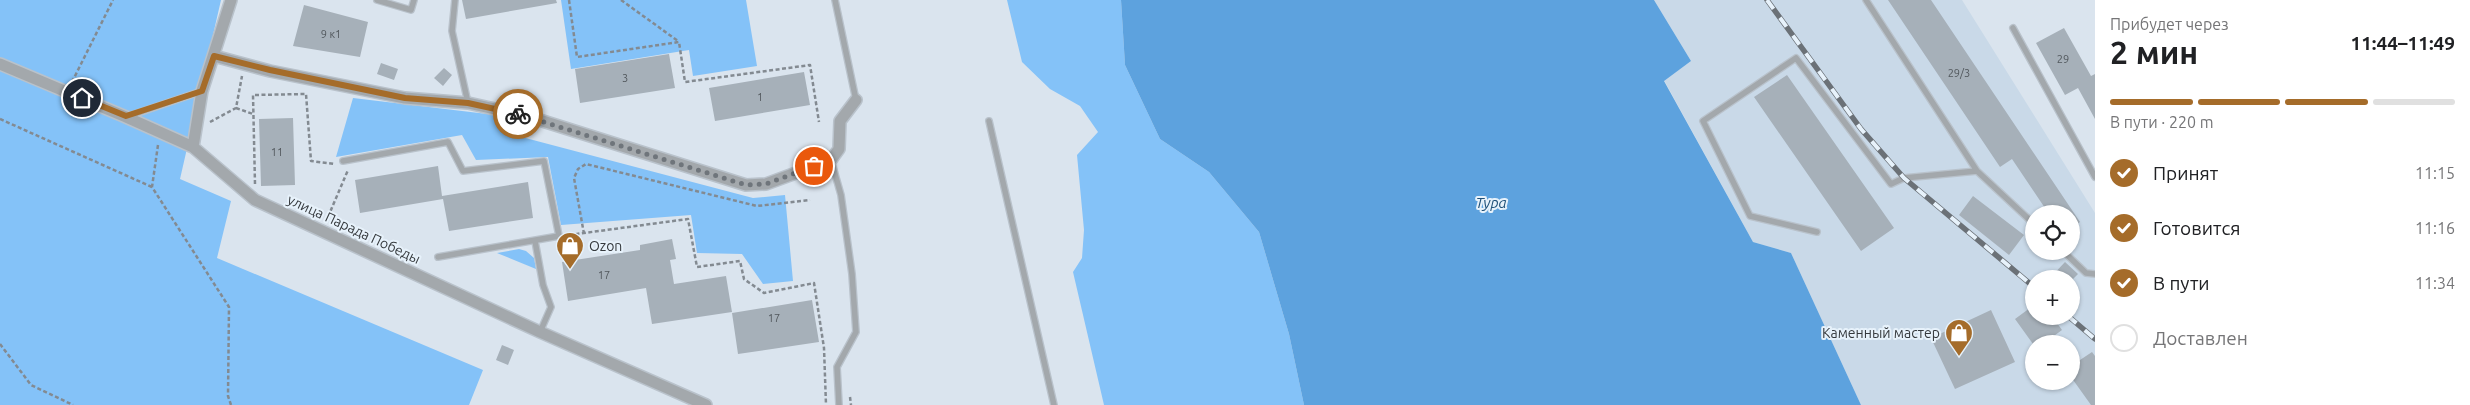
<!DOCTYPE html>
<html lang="ru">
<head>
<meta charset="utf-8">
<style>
	:root { --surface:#fff; --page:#f2f2f2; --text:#202124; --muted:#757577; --line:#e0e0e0; --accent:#a56c2a }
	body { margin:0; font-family:Ubuntu,sans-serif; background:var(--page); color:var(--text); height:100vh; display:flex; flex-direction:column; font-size:19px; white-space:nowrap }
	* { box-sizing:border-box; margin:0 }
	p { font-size:16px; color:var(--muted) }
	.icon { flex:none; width:28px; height:28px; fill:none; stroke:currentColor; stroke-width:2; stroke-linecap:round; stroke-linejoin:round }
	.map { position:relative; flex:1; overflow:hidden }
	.side { display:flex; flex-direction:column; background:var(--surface); width:375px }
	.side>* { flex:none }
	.tools { position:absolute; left:2025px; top:205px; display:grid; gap:10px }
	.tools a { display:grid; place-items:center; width:55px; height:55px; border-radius:50%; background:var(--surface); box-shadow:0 1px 4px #0004; font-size:25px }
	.pin { position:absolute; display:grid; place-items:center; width:42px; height:42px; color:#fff; margin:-21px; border:2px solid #fff; border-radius:50%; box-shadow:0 1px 5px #0007 }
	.courier { position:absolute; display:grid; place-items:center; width:50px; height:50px; margin:-25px; border:4px solid #a56c2a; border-radius:50%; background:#fff; color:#222; box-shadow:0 1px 6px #0007 }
	.overview em { font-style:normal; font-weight:600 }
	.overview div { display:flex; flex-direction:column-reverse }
	.overview { display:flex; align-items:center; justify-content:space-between; height:85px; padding:0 15px }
	h1 { font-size:32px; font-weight:600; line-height:38px }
	.bar { display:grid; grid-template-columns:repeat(4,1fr); gap:8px 5px; align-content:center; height:60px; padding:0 15px }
	.bar i { height:6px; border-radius:4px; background:var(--line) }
	.bar .on { background:var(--accent) }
	.bar p { grid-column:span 4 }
	ol { padding:0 15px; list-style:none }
	li { display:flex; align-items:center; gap:15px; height:55px }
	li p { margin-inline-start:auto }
	li .icon { padding:5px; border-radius:50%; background:var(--accent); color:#fff; stroke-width:4 }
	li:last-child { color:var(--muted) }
	li i { width:28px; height:28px; border:2px solid var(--line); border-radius:50% }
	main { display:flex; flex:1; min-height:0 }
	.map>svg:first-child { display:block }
	.built { fill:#c9d9e8; fill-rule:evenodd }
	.green { fill:#84c2f8 }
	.water { fill:#5da2de }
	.building { fill:#a6b0b9 }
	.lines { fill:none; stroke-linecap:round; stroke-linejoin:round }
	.service-casing { stroke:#b9c2cb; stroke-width:8 }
	.minor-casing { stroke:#b9c2cb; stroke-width:14 }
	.path { stroke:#838a91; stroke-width:2.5; stroke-dasharray:4 2.5; stroke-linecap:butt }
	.service { stroke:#a3a8ac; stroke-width:5.5 }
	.minor { stroke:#a3a8ac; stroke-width:11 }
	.rail-casing { stroke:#6b7177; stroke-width:5.5 }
	.rail { stroke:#e7f2fb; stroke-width:4; stroke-dasharray:11; stroke-linecap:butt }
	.done { stroke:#6f757b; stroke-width:5; stroke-dasharray:0 9 }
	.route { stroke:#a56c2a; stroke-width:6 }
	.labels { text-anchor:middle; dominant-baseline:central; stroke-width:4; stroke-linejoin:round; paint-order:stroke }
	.number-label { font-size:11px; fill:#51575c }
	.street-label { font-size:14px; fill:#35393d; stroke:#e7f2fb }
	.poi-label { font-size:14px; fill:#35393d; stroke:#e7f2fb; text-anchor:start }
	.water-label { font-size:15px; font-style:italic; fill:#1e5078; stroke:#e7f2fb }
</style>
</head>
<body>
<main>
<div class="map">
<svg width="2095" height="405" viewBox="0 0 2095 405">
	<rect width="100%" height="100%" fill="#dae4ee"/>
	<!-- built -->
	<path class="built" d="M1654 0H1962L2095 213V405H1861L1791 253 1753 242 1664 80 1691 61ZM2034 214H2071V251H2034ZM2034 279H2071V316H2034ZM2034 344H2071V381H2034Z"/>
	<!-- green -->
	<path class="green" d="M0 0H221L180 179 231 201 217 258 483 370 469 405H0Z
		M561 0H746L757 66 693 76 689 50 571 69Z
		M1007 0H1121L1125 65 1160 139 1209 172 1259 232 1289 334 1304 405H1104L1073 272 1082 258 1084 230 1077 155 1098 132 1080 106 1050 89 1022 62Z
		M353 98 504 116 514 135 753 198 785 195 793 281 763 284 742 254 697 253 691 215 561 225 548 157 476 160 462 135 336 157Z
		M519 249 526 251 534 258 536 269 497 253Z"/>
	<!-- water -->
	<path class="water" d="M1121 0H1654L1691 61 1664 81 1753 242 1791 253 1861 405H1304L1289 334 1259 232 1209 172 1160 139 1125 65Z"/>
	<!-- building -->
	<path class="building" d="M462 0H556L557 3 466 19Z
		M1888 0H1931L2080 222 2071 228V214H2049L2012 159 2000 167Z
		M304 5 368 22 360 57 293 46Z
		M2064 28 2091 76 2095 74V119L2078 88 2065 95 2036 43Z
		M669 54 675 88 580 103 575 69Z
		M381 63 398 69 394 80 377 74Z
		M444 68 452 75 443 86 434 78Z
		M804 72 810 105 715 121 709 88Z
		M1787 75 1894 228 1861 251 1754 97Z
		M293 118 295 185 261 186 259 119Z
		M438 166 442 196 528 182 533 218 449 231 443 199 360 213 355 180Z
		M1973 196 2024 235 2009 255 1959 215Z
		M672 239 676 259 670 260 674 284 726 276 732 312 652 324 646 288 568 301 562 262 640 250V245Z
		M2065 262 2078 274 2071 281V279H2049Z
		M812 300 819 342 738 354 732 313Z
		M2034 305V316H2052L2062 330 2043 344H2033L2015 319Z
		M1991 310 2015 362 1955 389 1931 338Z
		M502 345 514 350 508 365 496 360Z
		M2092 352 2095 356V405H2091L2071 377V366Z"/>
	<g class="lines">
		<defs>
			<path id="service" d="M377 0 411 10 414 0
				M455 0 452 31 468 103
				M835 0 856 100
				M1866 0 1977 171 2034 224
				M2013 28 2095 177
				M126 117 202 91
				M989 121 1054 405
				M831 160 841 195 852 274 856 332 837 367 839 405
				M343 161 448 142 463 171 544 161 559 236 438 257
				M1817 232 1750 216 1703 121 1796 58 1891 184 1904 178 1977 171
				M535 241 543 285 551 307 540 332
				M2063 251 2086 273 2095 274"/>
			<path id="minor" d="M214 56 270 71 405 98 468 103 530 117 746 185 766 184 831 160 839 149 840 121 856 100
				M0 64 126 117 193 147 255 200 540 332 706 405
				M193 147 202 91 231 0"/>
		</defs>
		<!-- service casing -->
		<use href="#service" class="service-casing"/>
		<!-- minor casing -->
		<use href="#minor" class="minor-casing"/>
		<!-- path -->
		<path class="path" d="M569 0 577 57 679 42 685 82 810 65 819 122
			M621 0 678 41
			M72 82 113 0
			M236 108 253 114
			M0 119 152 187
			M210 122 236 108 242 76
			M158 145 152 187 229 307 228 396 231 405
			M255 184 253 95 306 94 311 161 335 164
			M328 217 348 170
			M584 234 574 178 578 169 586 164 757 206 810 200
			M569 235 688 219 697 267 740 261 744 279 764 293 814 283 824 348 826 405
			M0 344 31 385 73 405
			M850 397 851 405"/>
		<!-- service -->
		<use href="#service" class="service"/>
		<!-- minor -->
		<use href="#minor" class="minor"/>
		<defs>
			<path id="rail" d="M1767 0 1861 129 1904 178 2034 287
				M2068 316 2095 339"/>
		</defs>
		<!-- rail casing -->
		<use href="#rail" class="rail-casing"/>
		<!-- rail -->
		<use href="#rail" class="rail"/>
	</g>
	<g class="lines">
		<!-- done -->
		<path class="done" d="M518 114 746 185 766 184 814 166"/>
		<!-- route -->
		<path class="route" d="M82 98 126 116 202 91 214 56 270 70 405 98 468 103 518 114"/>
	</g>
	<!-- icons -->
	<defs>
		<symbol id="shop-pin" viewBox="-11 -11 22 30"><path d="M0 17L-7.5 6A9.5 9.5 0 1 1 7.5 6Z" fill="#a56c2a" stroke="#e7f2fb"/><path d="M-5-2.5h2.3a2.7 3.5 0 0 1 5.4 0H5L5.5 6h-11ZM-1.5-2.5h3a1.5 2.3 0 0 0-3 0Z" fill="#fff"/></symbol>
	</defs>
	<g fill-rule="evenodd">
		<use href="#shop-pin" x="554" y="230" width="32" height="43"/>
		<use href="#shop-pin" x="1943" y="317" width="32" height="43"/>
	</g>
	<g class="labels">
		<!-- number labels -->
		<g class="number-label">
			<text x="331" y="34">9 к1</text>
			<text x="2063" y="59">29</text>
			<text x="1959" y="73">29/3</text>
			<text x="625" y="78">3</text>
			<text x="760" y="97">1</text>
			<text x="277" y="152">11</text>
			<text x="604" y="275">17</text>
			<text x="774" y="318">17</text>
		</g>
		<!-- street labels -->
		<g class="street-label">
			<text transform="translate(354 229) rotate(25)">улица Парада Победы</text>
		</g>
		<!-- poi labels -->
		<g class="poi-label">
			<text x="589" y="246">Ozon</text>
			<text x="1940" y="333" text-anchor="end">Каменный мастер</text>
		</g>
		<!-- water labels -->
		<g class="water-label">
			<text x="1491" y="202">Тура</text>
		</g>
	</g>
</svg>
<div class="tools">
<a><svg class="icon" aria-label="locate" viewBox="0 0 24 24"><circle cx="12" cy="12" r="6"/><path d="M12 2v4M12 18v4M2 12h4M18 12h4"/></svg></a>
<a>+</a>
<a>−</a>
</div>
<div class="pin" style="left:814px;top:166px;background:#ea580c"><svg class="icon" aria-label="bag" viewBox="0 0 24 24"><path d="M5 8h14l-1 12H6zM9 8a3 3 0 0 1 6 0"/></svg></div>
<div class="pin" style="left:82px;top:98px;background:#1f2937"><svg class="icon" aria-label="home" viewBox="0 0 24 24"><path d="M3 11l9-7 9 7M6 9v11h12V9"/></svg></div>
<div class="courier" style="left:518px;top:114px"><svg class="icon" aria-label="bike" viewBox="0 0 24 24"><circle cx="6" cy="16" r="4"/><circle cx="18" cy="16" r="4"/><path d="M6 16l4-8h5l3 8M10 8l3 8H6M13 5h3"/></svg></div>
</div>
<section class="side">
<div class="overview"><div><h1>2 мин</h1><p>Прибудет через</p></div><em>11:44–11:49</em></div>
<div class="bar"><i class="on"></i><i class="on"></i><i class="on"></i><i></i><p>В пути · 220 m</p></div>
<ol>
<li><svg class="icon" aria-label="check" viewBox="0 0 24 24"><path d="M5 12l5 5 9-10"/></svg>Принят<p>11:15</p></li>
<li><svg class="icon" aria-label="check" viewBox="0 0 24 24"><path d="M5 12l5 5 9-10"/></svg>Готовится<p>11:16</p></li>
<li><svg class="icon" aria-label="check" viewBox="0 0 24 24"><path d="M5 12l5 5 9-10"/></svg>В пути<p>11:34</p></li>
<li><i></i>Доставлен</li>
</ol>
</section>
</main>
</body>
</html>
